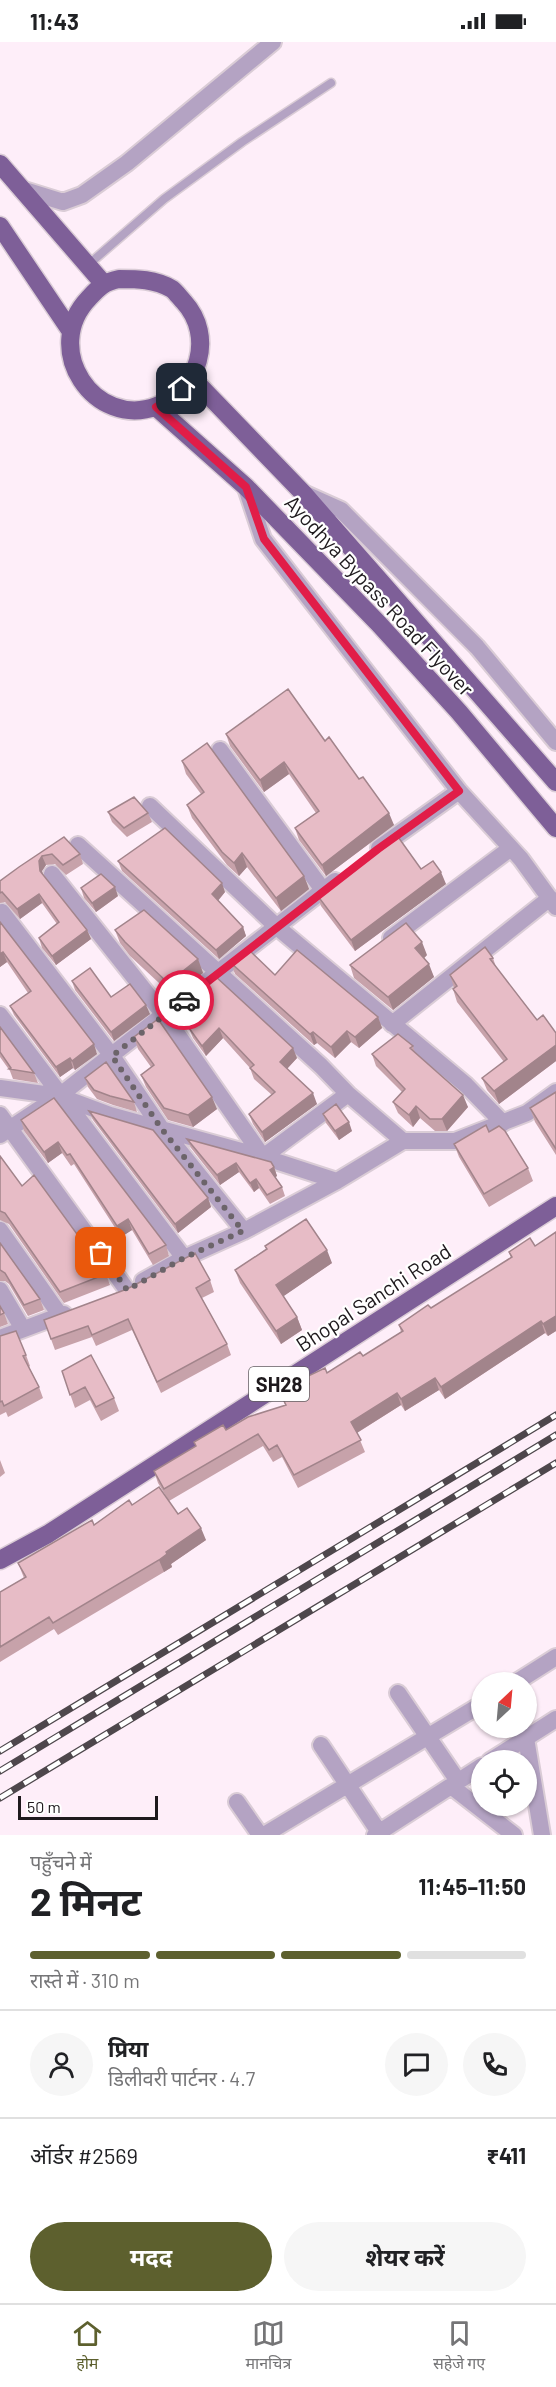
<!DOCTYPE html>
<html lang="hi">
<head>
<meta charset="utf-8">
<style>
	:root { --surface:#fff; --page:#f6f6f6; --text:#202124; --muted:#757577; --line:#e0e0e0; --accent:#5d602e }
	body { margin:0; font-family:Barlow,"Noto Sans Devanagari",sans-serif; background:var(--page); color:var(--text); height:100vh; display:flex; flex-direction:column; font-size:22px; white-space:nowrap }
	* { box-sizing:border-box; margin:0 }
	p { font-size:20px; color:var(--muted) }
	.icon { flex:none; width:33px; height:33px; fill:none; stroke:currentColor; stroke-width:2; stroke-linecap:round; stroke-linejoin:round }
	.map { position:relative; height:1793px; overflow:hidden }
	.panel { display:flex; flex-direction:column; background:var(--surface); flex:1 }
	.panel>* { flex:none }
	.needle { width:39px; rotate:26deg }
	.fabs { position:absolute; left:471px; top:1630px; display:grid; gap:12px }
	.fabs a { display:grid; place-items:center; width:66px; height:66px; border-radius:50%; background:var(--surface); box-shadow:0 2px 4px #0004; font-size:30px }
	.scale { position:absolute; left:18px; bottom:15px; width:140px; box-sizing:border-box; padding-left:6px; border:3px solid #1e191d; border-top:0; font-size:16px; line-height:21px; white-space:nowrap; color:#1e191d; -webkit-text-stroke:4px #fff; paint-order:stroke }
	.pin { position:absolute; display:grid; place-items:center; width:51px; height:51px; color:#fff; margin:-26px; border-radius:12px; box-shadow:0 3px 9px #0006 }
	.courier { position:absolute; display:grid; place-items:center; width:60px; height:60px; margin:-30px; border:4px solid #e11d48; border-radius:50%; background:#fff; color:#222; box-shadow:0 2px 8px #0007 }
	.summary em { font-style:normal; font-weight:700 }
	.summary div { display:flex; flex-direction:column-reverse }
	.summary { display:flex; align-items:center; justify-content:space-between; height:102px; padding:0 30px }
	h1 { font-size:39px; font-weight:700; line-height:45px }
	.bar { display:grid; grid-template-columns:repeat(4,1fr); gap:9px 6px; align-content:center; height:72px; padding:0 30px }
	.bar i { height:8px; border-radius:4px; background:var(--line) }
	.bar .on { background:var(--accent) }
	.bar p { grid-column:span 4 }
	.line { display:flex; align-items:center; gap:15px; padding:0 30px; border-top:2px solid var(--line) }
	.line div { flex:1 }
	.round { display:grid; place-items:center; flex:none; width:63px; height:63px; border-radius:32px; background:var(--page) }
	.primary-button { display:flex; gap:12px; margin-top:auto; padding:12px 30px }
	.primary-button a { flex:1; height:69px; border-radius:36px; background:var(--accent); color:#fff; font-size:24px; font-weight:700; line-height:69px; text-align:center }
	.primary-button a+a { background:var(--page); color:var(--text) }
	.status { display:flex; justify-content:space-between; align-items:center; height:42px; padding:0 30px; background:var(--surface); direction:ltr }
	.status svg { height:16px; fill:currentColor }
	.tab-bar { display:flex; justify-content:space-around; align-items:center; height:84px; border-top:2px solid var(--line); background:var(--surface); font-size:16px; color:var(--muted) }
	.tab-bar a { display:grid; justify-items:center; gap:3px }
	.tab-bar .on { color:var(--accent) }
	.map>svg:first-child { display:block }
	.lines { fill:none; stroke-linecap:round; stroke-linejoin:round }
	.lane-casing { stroke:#daccd6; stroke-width:11 }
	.street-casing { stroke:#daccd6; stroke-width:20 }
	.primary-casing { stroke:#daccd6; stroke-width:21 }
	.lane { stroke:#b4a3c3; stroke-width:8 }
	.street { stroke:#b4a3c3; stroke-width:16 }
	.primary { stroke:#7e5f98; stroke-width:18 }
	.rail-casing { stroke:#4e474c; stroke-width:7 }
	.rail { stroke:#fff; stroke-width:4.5; stroke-dasharray:14; stroke-linecap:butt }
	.wall { fill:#c7a2aa }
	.shaded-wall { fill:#a2848b }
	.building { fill:#e7bcc6; stroke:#a2848b; stroke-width:1.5 }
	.done { stroke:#6c646a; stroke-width:6; stroke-dasharray:0 10.8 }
	.route { stroke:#e11d48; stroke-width:8 }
	.labels { text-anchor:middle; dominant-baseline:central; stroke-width:4.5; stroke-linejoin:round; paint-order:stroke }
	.shield { fill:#fff; stroke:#625e61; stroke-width:1.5 }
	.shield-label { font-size:20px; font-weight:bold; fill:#1e191d }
	.street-label { font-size:21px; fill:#1e191d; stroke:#fff }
</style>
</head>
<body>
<div class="status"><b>11:43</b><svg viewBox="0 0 49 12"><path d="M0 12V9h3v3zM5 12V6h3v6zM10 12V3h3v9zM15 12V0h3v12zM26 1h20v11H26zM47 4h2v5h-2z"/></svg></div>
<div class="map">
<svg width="556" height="1793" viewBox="0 0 556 1793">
	<rect width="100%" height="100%" fill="#feeef9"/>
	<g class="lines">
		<defs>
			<path id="lane" d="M88 223 164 157 242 100 331 41"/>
			<path id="street" d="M21 147 63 160 82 153 127 121 273 0
				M246 446 263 497 459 749 521 817 556 865
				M303 451 341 468 477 605 556 700
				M220 708 323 848
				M150 764 277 885 466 1043 503 1081
				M78 803 321 1024 348 1052 403 1099
				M379 806 459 749
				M52 832 164 973 263 1115 348 1052
				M2 870 112 1014 161 1086 244 1189
				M391 896 511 806
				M0 973 184 1216
				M392 982 550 856
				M0 1046 59 1054 110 1073 263 1115 337 1139
				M0 1073 127 1248
				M0 1093 59 1054 335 839
				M0 1188 60 1273
				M143 1239 184 1216 244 1189 337 1139 403 1099H455L527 1071 556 1050
				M0 1248 23 1287
				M0 1296 64 1272
				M515 1641 556 1615
				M398 1651 458 1739
				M526 1696 542 1793
				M321 1703 379 1790
				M490 1719 556 1677
				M451 1744 514 1793
				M237 1760 260 1793
				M264 1793 482 1662
				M375 1793 482 1724"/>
			<path id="primary" d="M0 122 103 241
				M0 184 70 288
				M119 237C137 237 155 237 172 247 176 250 180 256 184 260 215 294 199 348 157 364 95 388 40 307 89 256 99 245 104 240 119 237Z
				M192 336 303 451 556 740
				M156 365 246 445 379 582 459 670 556 786
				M0 1518 48 1492 556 1164"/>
		</defs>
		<!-- lane casing -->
		<use href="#lane" class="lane-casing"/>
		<!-- street casing -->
		<use href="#street" class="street-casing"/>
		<!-- primary casing -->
		<use href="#primary" class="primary-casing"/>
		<!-- lane -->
		<use href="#lane" class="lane"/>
		<!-- street -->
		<use href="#street" class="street"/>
		<!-- primary -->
		<use href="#primary" class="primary"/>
		<defs>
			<path id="rail" d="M0 1709 556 1373
				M0 1729 556 1393
				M0 1756 556 1421"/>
		</defs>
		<!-- rail casing -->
		<use href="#rail" class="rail-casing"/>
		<!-- rail -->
		<use href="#rail" class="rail"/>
	</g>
	<!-- wall -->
	<path class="wall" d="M226 692 325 699 359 737 394 783 326 834 299 798 295 786 316 771 289 732 264 750 230 704Z
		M182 719 304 834 309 847 281 869 247 825 239 834 227 823 192 776 187 763 201 752 186 732Z
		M108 770 148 771 152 780 127 795 112 780Z
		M64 795 80 812 83 822 66 833 55 822 46 823 42 829 43 832 87 888 91 897 56 923 42 906 39 896 57 882 42 861 20 877 5 860 0 861V839Z
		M118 819 225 850 218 859 243 885 246 894 219 917 122 829Z
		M421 827 446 842 355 909 321 864 317 853Z
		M81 846 118 854 96 870 84 856Z
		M0 880 97 1012 75 1028 73 1026 60 1035 14 973 10 964 28 951 7 920 0 925Z
		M115 888 198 917 203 931 173 954 130 914 120 901Z
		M427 913 424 916 434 935 393 968 354 936 350 923Z
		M493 916 496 925 537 978 556 991V1019L499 1062 487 1048 482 1036 504 1020 457 960 453 947 454 946 450 933Z
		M231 921 275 933 378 975 382 986 359 1006 351 1000 335 1016 317 1001 314 1003 235 932Z
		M72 939 111 955 150 972 114 999 75 948Z
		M184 958 297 1016 287 1027 317 1062 265 1100 253 1082 249 1072 272 1053 254 1037 250 1026 223 996 206 1014 193 996 189 986 197 977 188 969Z
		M0 985 34 1031 38 1041 13 1037 10 1029 0 1015Z
		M134 995 217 1067 193 1085 168 1078 146 1045 141 1033 151 1025 138 1007Z
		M413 1004 415 1011 468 1065 447 1089H435L420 1076 413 1085 398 1071 393 1060 402 1050 376 1024 372 1012Z
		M85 1036 134 1060 137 1070 113 1063 97 1057 88 1045Z
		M556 1050V1113L535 1080 530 1066Z
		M54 1056 166 1203 169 1214 153 1223 132 1188 121 1195 74 1122 71 1124 62 1111 48 1121 24 1089 21 1078Z
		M89 1069 208 1156 211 1165 178 1191 93 1078Z
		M323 1072 352 1089 339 1098 326 1081Z
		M489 1090 528 1126 533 1139 489 1165 459 1115 454 1102Z
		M187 1097 274 1125 277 1134 275 1135 282 1145 285 1154 270 1162 259 1146 254 1150 239 1130 220 1143 191 1106Z
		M0 1114 22 1144 106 1232 110 1243 64 1261 9 1182 0 1178Z
		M556 1190V1289L548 1294 545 1291 445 1357 439 1348 405 1369 401 1363 357 1391 365 1410 298 1446 282 1415 273 1420 263 1404 169 1459 158 1441 154 1429 196 1405 194 1400 226 1388 285 1363 282 1355 309 1343 306 1335 327 1331 363 1314 401 1290 399 1283 431 1266 511 1216 509 1210 535 1204Z
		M0 1201 40 1257 44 1268 28 1274 9 1242 5 1239H0Z
		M265 1204 332 1221 283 1254 297 1275 302 1288 281 1302 240 1241 235 1228 266 1207Z
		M210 1238 214 1250 202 1256 227 1302 231 1313 161 1351 132 1288 96 1304 92 1295 55 1308 44 1278Z
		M0 1264 4 1271 8 1282 0 1285Z
		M0 1294 26 1313 30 1324 29 1325 39 1345 43 1356 8 1375 6 1370 0 1373Z
		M62 1329 114 1356 119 1369 101 1379 90 1358 75 1366Z
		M0 1418 5 1431 0 1435Z
		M132 1463 178 1472 206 1498 171 1522 172 1525 164 1530 58 1593 54 1587 0 1620V1550L24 1536 18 1521Z"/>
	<!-- shaded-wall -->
	<path class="shaded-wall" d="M284 720 289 732 264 750 260 738Z
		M389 771 394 783 326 834 322 823Z
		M242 811 247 825 239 834 234 821Z
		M42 814 46 823 42 829 44 839 40 829 39 819Z
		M441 830 446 842 355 909 351 898Z
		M304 834 309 847 281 869 276 856Z
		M222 841 225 850 215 862 212 852Z
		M115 845 118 854 96 870 92 861Z
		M39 852 42 861 20 877 17 867Z
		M243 885 246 894 219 917 216 908Z
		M87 888 91 897 56 923 52 914Z
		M422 900 427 913 420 920 415 906Z
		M3 910 7 920 0 925V912Z
		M198 917 203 931 173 954 168 941Z
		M429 922 434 935 393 968 388 955Z
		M146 963 150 972 114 999 111 990Z
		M378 975 382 986 359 1006 355 995Z
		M219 986 223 996 206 1014 202 1004Z
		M347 989 351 1000 335 1016 331 1005Z
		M313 990 317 1001 314 1003 310 992Z
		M94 1002 97 1012 75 1028 72 1019Z
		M556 1003V1019L499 1062 494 1049Z
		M293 1006 297 1016 284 1030 280 1020Z
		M70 1016 73 1026 60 1035 56 1025Z
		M313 1051 317 1062 265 1100 262 1090Z
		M463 1053 468 1065 447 1089 442 1077Z
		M212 1055 217 1067 193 1085 188 1073Z
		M416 1064 420 1076 413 1085 409 1073Z
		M349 1080 352 1089 339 1098 335 1089Z
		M58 1100 62 1111 48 1121 44 1110Z
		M236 1121 239 1130 220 1143 217 1133Z
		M274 1125 277 1134 273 1137 270 1128Z
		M256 1137 259 1146 254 1150 250 1141Z
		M208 1156 211 1165 178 1191 175 1182Z
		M128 1177 132 1188 121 1195 117 1184Z
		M327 1208 332 1221 281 1256 276 1243Z
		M556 1274V1289L548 1294 543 1282Z
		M297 1275 302 1288 281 1302 276 1289Z
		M541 1279 545 1291 445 1357 441 1345Z
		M435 1336 439 1348 405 1369 401 1357Z
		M397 1351 401 1363 355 1392 351 1380Z
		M201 1486 206 1498 171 1522 172 1525 164 1530 159 1518 166 1510Z"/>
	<!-- building -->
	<path class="building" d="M288 647 325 699 329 695 359 737 363 735 389 771 322 823 295 786 319 769 284 720 260 738 226 692Z
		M207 701 304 834 276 856 242 811 234 821 222 810 187 763 204 750 182 719Z
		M134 755 148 771 124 786 108 770Z
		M165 786 222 841 212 852 243 885 216 908 118 819Z
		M396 792 421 827 433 819 441 830 351 898 317 853Z
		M64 795 80 812 63 823 52 812 42 814 39 819 40 829 87 888 52 914 39 896 59 880 39 852 17 867 2 850 0 851V839L19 825Z
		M101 832 115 845 92 861 81 846Z
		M144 868 198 917 168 941 125 900 115 888Z
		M0 880 94 1002 72 1019 70 1016 56 1025 10 964 31 949 3 910 0 912Z
		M406 881 422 900 415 906 429 922 388 955 350 923Z
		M485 905 493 916 490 917 537 978 543 973 556 991V1003L494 1049 482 1036 507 1017 453 947 457 944 450 933Z
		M248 907 275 933 297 908 378 975 355 995 347 989 331 1005 313 990 310 992 231 921Z
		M90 926 111 955 130 942 146 963 111 990 72 939Z
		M215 934 293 1006 280 1020 313 1051 262 1090 249 1072 275 1050 250 1026 254 1023 219 986 202 1004 189 986 201 974 184 958Z
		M158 977 212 1055 188 1073 164 1066 141 1033 154 1023 134 995Z
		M0 985 34 1031 9 1027 11 1026 0 1010Z
		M398 992 413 1004 410 1006 463 1053 442 1077H430L416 1064 409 1073 393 1060 405 1047 372 1012Z
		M106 1020 134 1060 110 1054 94 1048 85 1036Z
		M556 1050V1107L530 1066Z
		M54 1056 166 1203 149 1212 128 1177 117 1184 70 1112 67 1113 58 1100 44 1110 21 1078Z
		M336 1062 349 1080 335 1089 323 1072Z
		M89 1069 153 1088 208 1156 175 1182Z
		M486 1083 489 1090 499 1084 505 1089 528 1126 484 1152 454 1102Z
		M187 1097 271 1120 274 1125 270 1128 282 1145 267 1153 256 1137 250 1141 236 1121 217 1133Z
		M0 1114 22 1144 34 1133 106 1232 60 1250 5 1171 0 1169Z
		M306 1177 327 1208 276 1243 297 1275 276 1289 235 1228 267 1207 265 1204Z
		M556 1190V1274L543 1282 541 1279 441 1345 435 1336 401 1357 397 1351 351 1380 361 1398 294 1433 277 1403 269 1408 258 1392 164 1447 154 1429 196 1404 194 1400 223 1383 226 1388 248 1375 286 1363 282 1355 309 1342 306 1335 325 1326 327 1331 360 1310 363 1314 403 1289 399 1283 428 1263 431 1266 512 1215 509 1210 530 1196 535 1204Z
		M0 1201 40 1257 24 1263 5 1231 0 1228Z
		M195 1211 210 1238 196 1246 227 1302 157 1340 128 1277 92 1293 88 1284 51 1297 44 1278 127 1247Z
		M0 1264 4 1271 0 1273Z
		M16 1289 26 1313 23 1314 39 1345 4 1364 2 1359 0 1360V1294Z
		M91 1313 114 1356 96 1365 85 1345 70 1353 62 1329Z
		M159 1445 178 1472 187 1466 201 1486 166 1510 167 1512 159 1518 53 1581 49 1575 0 1605V1550L26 1535 18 1521 92 1478 94 1483 129 1458 132 1463Z"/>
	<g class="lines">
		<!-- done -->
		<path class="done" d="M101 1211 127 1248 184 1216 243 1189 161 1086 112 1014 184 958"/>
		<!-- route -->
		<path class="route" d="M182 347 175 355 156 365 246 445 264 497 459 749 378 807 184 958"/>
	</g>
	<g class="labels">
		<!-- shield labels -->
		<rect class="shield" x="249" y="1325" width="60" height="34" rx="4.5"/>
		<g class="shield-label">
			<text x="279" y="1342">SH28</text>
		</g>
		<!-- street labels -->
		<g class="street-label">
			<text transform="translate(380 553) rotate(47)">Ayodhya Bypass Road Flyover</text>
			<text transform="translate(373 1255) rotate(-33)">Bhopal Sanchi Road</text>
		</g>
	</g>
</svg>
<div class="fabs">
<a><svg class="needle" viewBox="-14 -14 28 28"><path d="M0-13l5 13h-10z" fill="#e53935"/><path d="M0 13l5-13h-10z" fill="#757577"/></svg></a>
<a><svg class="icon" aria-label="locate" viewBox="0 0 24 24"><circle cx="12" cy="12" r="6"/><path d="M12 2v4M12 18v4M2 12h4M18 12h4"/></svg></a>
</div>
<div class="scale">50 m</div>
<div class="pin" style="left:101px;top:1211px;background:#ea580c"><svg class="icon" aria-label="bag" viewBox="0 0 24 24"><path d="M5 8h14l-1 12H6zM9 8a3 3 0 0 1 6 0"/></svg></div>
<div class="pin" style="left:182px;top:347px;background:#1f2937"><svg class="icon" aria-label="home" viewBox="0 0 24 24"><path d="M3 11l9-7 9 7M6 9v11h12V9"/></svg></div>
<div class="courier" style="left:184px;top:958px"><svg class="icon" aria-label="car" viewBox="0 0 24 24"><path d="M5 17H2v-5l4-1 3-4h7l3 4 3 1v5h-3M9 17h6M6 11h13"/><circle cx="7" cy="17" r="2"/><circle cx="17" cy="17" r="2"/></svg></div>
</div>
<section class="panel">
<div class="summary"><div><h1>2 मिनट</h1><p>पहुँचने में</p></div><em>11:45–11:50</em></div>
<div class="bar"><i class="on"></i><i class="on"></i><i class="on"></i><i></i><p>रास्ते में · 310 m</p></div>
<div class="line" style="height:108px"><a class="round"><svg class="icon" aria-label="person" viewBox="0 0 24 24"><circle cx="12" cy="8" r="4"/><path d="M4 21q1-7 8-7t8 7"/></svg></a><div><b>प्रिया</b><p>डिलीवरी पार्टनर · 4.7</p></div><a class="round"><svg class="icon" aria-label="chat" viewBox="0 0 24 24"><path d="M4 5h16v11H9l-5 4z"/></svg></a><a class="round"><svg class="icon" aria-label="phone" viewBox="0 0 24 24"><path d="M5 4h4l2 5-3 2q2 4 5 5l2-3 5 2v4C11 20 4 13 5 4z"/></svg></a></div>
<div class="line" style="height:78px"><div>ऑर्डर #2569</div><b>₹411</b></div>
<div class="primary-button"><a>मदद</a><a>शेयर करें</a></div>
</section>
<nav class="tab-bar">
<a class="on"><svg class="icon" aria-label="home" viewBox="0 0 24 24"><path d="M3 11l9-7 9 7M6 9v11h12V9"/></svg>होम</a>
<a><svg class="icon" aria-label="map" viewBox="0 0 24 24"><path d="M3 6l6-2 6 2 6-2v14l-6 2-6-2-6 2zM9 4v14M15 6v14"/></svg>मानचित्र</a>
<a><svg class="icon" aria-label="saved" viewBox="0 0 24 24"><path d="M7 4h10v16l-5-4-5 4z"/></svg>सहेजे गए</a>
</nav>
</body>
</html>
